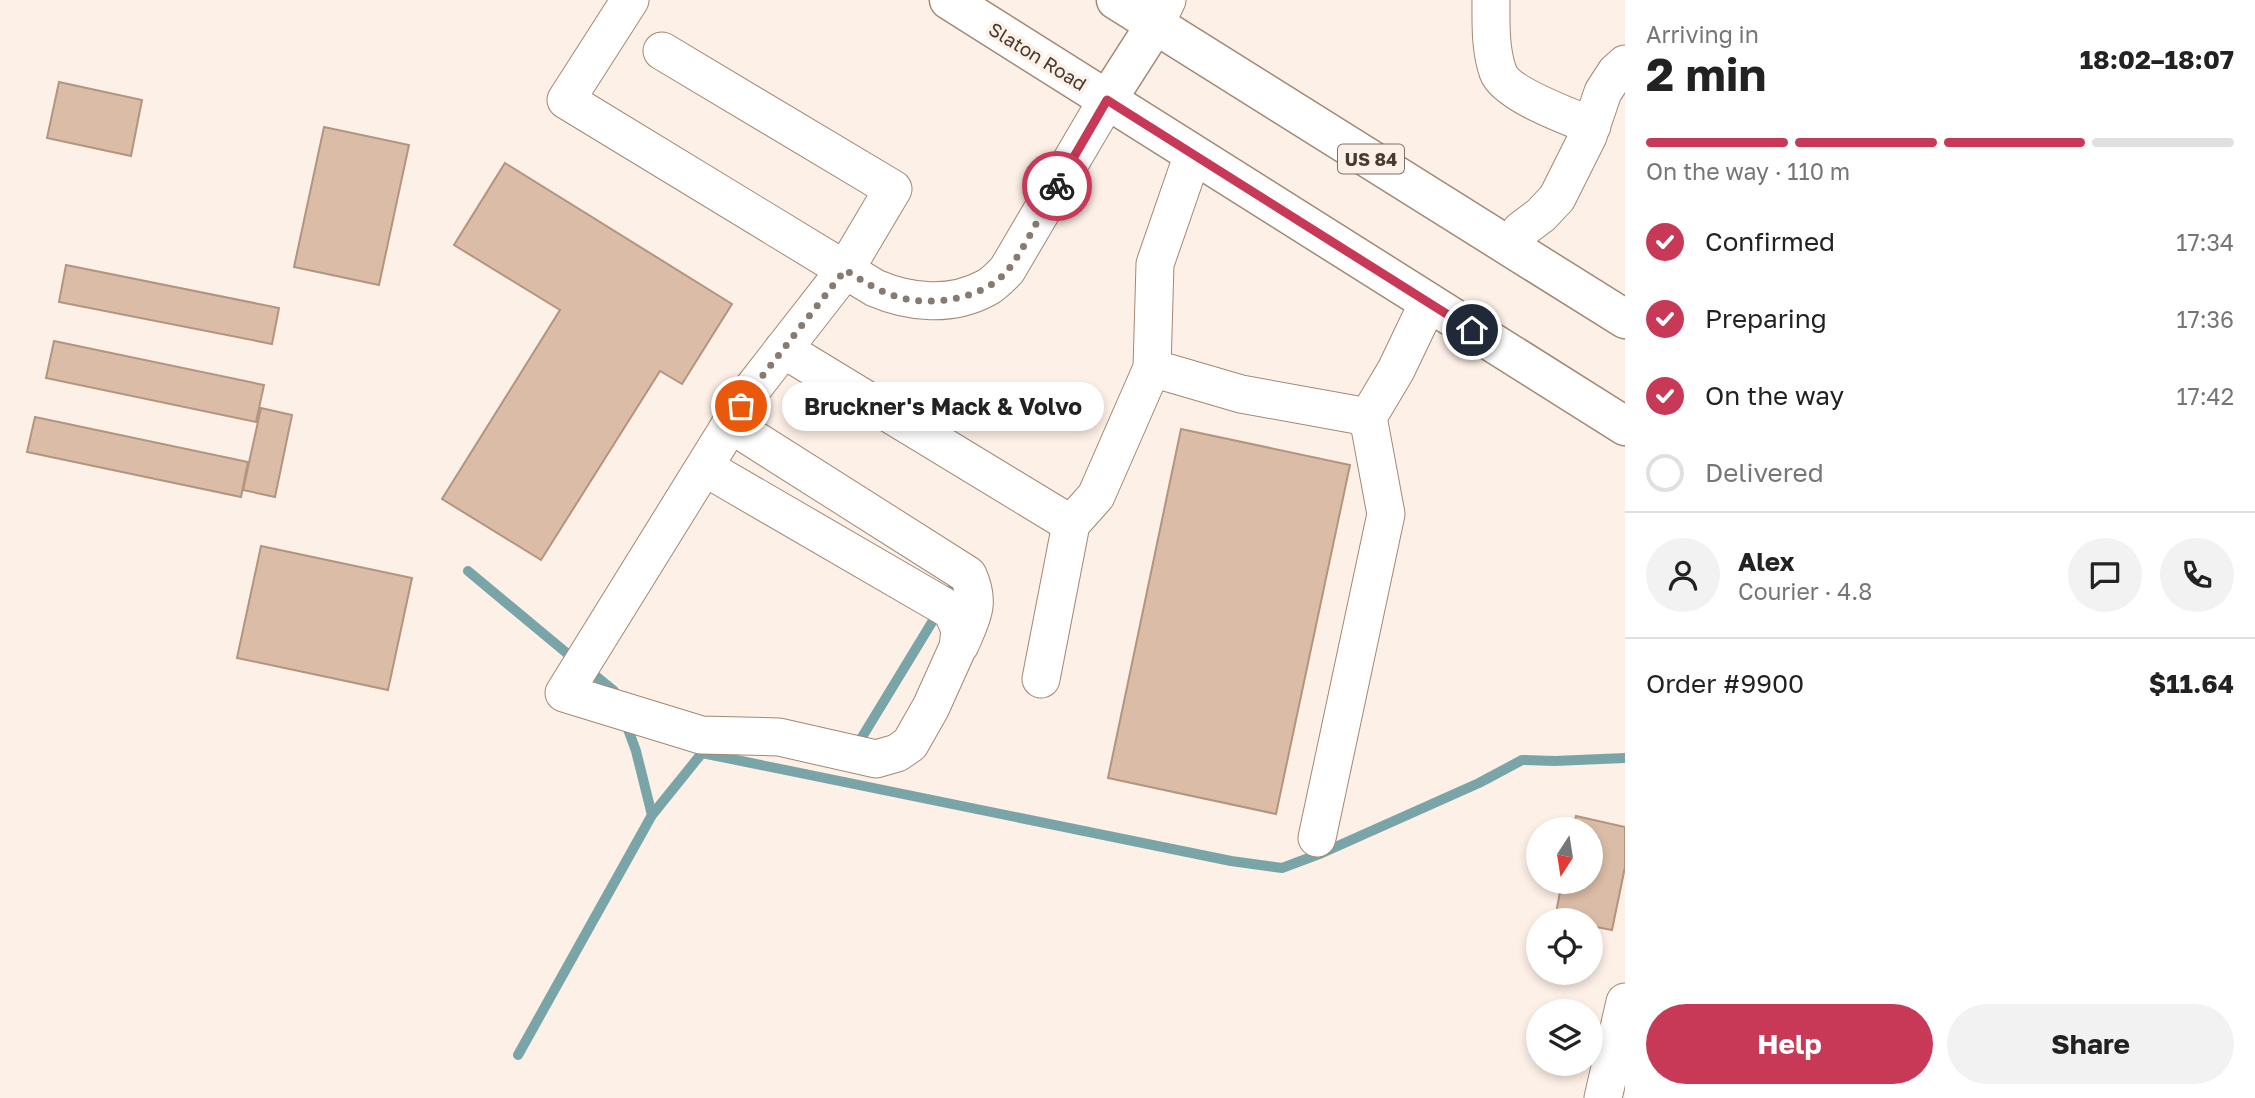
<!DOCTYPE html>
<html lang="en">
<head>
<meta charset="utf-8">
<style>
	:root { --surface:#fff; --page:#f2f2f2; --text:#222; --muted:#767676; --line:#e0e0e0; --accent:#c83957 }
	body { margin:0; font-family:"Golos Text",sans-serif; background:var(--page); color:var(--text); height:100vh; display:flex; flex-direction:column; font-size:26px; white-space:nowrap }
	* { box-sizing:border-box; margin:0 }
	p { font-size:23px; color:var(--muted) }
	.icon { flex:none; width:38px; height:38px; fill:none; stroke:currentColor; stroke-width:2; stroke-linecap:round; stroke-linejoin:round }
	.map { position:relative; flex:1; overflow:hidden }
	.details { display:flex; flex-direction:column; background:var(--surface); width:630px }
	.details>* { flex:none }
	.needle { width:46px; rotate:192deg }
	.controls { position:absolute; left:1526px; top:817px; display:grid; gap:14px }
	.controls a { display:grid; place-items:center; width:77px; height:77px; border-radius:50%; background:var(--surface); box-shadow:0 4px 10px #0003; font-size:35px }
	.pin { position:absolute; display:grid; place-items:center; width:60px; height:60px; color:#fff; margin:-30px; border:4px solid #fff; border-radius:50%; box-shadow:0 2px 7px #0007 }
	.courier { position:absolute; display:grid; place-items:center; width:70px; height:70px; margin:-35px; border:5px solid #c83957; border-radius:50%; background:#fff; color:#222; box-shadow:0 2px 9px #0007 }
	.bubble { position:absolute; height:49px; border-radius:24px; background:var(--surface); box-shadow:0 4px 10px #0003; font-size:23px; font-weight:700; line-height:49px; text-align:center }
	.overview em { font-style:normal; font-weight:700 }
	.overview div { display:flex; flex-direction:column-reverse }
	.overview { display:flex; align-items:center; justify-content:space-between; height:119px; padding:0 21px }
	h1 { font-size:46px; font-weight:700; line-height:52px }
	.bar { display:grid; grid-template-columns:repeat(4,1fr); gap:10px 7px; align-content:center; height:84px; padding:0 21px }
	.bar i { height:9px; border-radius:5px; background:var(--line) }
	.bar .on { background:var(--accent) }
	.bar p { grid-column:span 4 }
	.line { display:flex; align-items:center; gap:18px; padding:0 21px; border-top:2px solid var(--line) }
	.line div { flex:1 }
	.round { display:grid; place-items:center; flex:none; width:74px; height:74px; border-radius:37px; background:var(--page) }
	ol { padding:0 21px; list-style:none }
	li { display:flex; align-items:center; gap:21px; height:77px }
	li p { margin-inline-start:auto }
	li .icon { padding:7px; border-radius:50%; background:var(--accent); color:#fff; stroke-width:4 }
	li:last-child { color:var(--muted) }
	li i { width:38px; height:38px; border:4px solid var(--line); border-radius:50% }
	.primary-button { display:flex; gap:14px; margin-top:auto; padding:14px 21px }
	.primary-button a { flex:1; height:80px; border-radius:42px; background:var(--accent); color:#fff; font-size:28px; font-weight:700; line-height:80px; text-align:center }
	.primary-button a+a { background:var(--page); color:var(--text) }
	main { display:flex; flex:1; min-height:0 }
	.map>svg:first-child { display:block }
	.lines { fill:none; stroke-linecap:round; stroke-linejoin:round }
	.stream { stroke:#7aa5a8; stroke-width:10 }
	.building { fill:#dbbca6; stroke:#b2947f; stroke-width:2 }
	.minor-casing { stroke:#a48773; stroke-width:39 }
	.highway-casing { stroke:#a48773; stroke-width:41 }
	.minor { stroke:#fff; stroke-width:37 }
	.highway { stroke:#fff; stroke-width:38 }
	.done { stroke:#877a71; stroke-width:7; stroke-dasharray:0 12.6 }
	.route { stroke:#c83957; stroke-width:9 }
	.labels { text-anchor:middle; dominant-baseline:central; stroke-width:7; stroke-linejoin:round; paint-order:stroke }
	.shield { fill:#fdf0e7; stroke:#7e7168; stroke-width:2 }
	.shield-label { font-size:18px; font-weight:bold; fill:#473a31 }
	.street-label { font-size:19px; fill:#473a31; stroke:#fdf0e7 }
</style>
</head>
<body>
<main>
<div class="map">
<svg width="1625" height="1098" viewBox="0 0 1625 1098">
	<rect width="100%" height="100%" fill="#fdf0e7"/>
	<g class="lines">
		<!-- stream -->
		<path class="stream" d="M468 571 575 660
			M587 669 614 691 616 697
			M625 721 636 751 652 815
			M856 747 954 586
			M518 1055 652 815 702 753 1231 861 1282 868 1322 853 1479 783 1522 760 1555 761 1625 758"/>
	</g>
	<!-- building -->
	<path class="building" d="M59 82 142 100 131 156 47 138Z
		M324 127 409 145 379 285 294 267Z
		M505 163 732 304 682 384 660 371 541 560 442 499 560 310 454 245Z
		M66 265 279 308 272 344 59 302Z
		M54 341 264 385 256 422 46 378Z
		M261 408 292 415 275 497 243 490Z
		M35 417 248 462 241 497 27 452Z
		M1181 429 1350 465 1276 814 1108 778Z
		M261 546 412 578 388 690 237 658Z
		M1576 816 1625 827V867L1612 930 1591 926V920L1555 918 1562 882H1591V830H1573Z"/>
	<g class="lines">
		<defs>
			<path id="minor" d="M630 0 566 100 875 288C910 303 951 307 986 288 994 284 1001 276 1007 270L1107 100
				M1491 0C1491 24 1490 49 1498 72 1506 94 1570 117 1592 126
				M1155 25 1167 0
				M662 51 893 189 845 270 753 388 564 693 701 735 779 737 876 759 897 753 910 744 931 707 958 647 960 630 952 611 704 467
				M1193 154 1155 264 1152 368 1241 394 1368 417 1396 370 1428 303
				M1511 247 1521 230 1541 215 1557 198 1588 136 1603 92 1616 72 1625 64
				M783 349 1071 524
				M730 424 968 575C981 604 972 617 960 645
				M1041 679 1071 524 1096 496 1152 368
				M1317 838 1386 514 1368 417
				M1603 1098 1625 1002"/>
			<path id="highway" d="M949 0 1625 426
				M1116 0 1625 319
				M1107 100 1155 25"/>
		</defs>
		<!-- minor casing -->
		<use href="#minor" class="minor-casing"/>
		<!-- highway casing -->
		<use href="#highway" class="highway-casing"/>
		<!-- minor -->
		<use href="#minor" class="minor"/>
		<!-- highway -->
		<use href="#highway" class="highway"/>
	</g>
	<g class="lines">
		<!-- done -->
		<path class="done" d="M741 406 753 388 845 270C862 280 879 292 898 297 932 307 984 299 1008 270 1025 248 1042 211 1057 186"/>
		<!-- route -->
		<path class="route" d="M1057 186 1107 100 1472 330"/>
	</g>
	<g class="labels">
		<!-- shield labels -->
		<rect class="shield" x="1338" y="144.5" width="66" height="29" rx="5"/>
		<g class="shield-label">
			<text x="1371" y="159">US 84</text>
		</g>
		<!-- street labels -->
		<g class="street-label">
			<text transform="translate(1038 56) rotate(32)">Slaton Road</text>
		</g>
	</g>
</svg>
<div class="controls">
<a><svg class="needle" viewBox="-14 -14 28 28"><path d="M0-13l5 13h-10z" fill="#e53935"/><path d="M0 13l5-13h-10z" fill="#767676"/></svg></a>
<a><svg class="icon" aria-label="locate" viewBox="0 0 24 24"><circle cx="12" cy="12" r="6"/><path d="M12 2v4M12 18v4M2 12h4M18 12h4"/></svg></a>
<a><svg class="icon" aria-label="layers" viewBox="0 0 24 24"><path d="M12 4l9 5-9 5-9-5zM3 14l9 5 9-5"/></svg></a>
</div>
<div class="pin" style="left:741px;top:406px;background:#ea580c"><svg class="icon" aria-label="bag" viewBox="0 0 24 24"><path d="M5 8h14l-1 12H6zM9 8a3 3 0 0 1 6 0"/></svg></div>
<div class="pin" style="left:1472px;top:330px;background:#1f2937"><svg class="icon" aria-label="home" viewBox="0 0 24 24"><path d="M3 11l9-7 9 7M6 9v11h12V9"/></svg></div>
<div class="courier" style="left:1057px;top:186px"><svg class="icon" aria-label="bike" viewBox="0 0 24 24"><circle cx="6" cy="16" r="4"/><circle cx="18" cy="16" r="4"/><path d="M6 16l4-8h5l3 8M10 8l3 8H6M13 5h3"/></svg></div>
<div class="bubble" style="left:782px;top:382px;width:322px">Bruckner's Mack &amp; Volvo</div>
</div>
<section class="details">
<div class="overview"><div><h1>2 min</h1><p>Arriving in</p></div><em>18:02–18:07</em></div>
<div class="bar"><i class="on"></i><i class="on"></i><i class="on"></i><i></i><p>On the way · 110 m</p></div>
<ol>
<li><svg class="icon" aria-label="check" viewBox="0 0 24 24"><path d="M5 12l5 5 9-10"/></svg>Confirmed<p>17:34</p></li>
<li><svg class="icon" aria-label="check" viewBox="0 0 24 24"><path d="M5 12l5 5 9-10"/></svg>Preparing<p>17:36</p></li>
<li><svg class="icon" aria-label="check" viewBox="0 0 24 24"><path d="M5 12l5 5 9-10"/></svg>On the way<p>17:42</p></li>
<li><i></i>Delivered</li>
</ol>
<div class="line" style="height:126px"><a class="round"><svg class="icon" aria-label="person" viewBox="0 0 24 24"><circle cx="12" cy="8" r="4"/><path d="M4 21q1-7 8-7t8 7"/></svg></a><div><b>Alex</b><p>Courier · 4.8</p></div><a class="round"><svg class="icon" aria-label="chat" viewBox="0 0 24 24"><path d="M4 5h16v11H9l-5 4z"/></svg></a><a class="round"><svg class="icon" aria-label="phone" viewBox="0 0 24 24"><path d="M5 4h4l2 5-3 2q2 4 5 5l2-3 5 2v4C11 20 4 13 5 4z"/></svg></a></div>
<div class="line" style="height:91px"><div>Order #9900</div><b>$11.64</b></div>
<div class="primary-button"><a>Help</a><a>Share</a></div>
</section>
</main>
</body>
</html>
